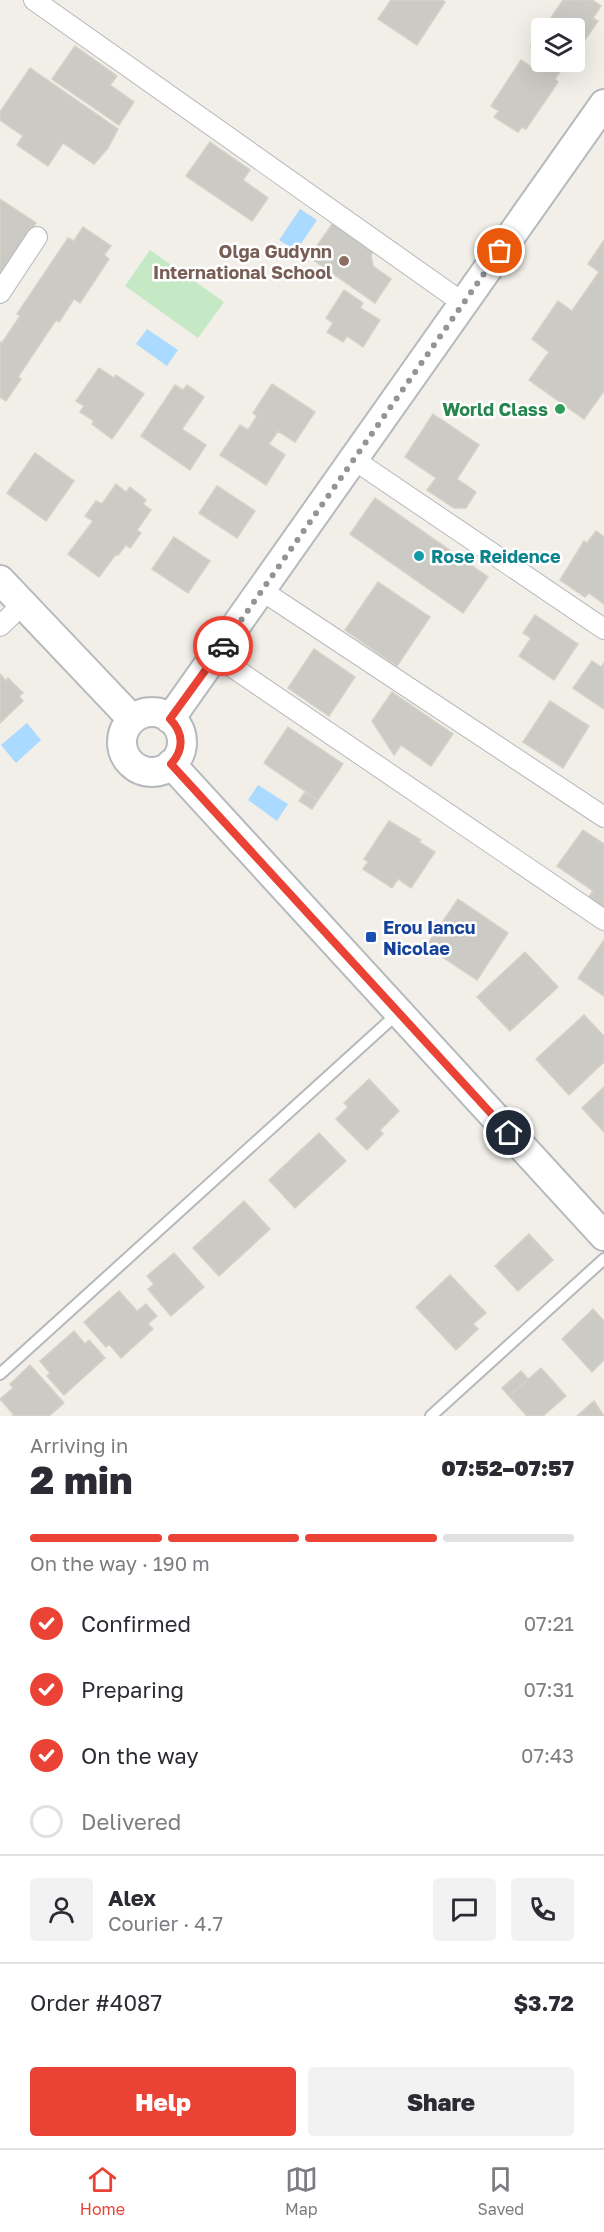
<!DOCTYPE html>
<html lang="en">
<head>
<meta charset="utf-8">
<style>
	:root { --surface:#fff; --page:#f2f2f3; --text:#2b2b33; --muted:#7c7c81; --line:#e1e1e2; --accent:#ea4335 }
	body { margin:0; font-family:"Golos Text",sans-serif; background:var(--page); color:var(--text); height:100vh; display:flex; flex-direction:column; font-size:22px; white-space:nowrap }
	* { box-sizing:border-box; margin:0 }
	p { font-size:20px; color:var(--muted) }
	.icon { flex:none; width:33px; height:33px; fill:none; stroke:currentColor; stroke-width:2; stroke-linecap:round; stroke-linejoin:round }
	.map { position:relative; height:1416px; overflow:hidden }
	.panel { display:flex; flex-direction:column; background:var(--surface); flex:1 }
	.panel>* { flex:none }
	.tools { position:absolute; left:531px; top:18px; display:grid; gap:12px }
	.tools a { display:grid; place-items:center; width:54px; height:54px; border-radius:6px; background:var(--surface); box-shadow:0 6px 24px #0002; font-size:30px }
	.pin { position:absolute; display:grid; place-items:center; width:51px; height:51px; color:#fff; margin:-26px; border:3px solid #fff; border-radius:50%; box-shadow:0 2px 6px #0007 }
	.courier { position:absolute; display:grid; place-items:center; width:60px; height:60px; margin:-30px; border:4px solid #ea4335; border-radius:50%; background:#fff; color:#222; box-shadow:0 2px 8px #0007 }
	.summary em { font-style:normal; font-weight:800 }
	.summary div { display:flex; flex-direction:column-reverse }
	.summary { display:flex; align-items:center; justify-content:space-between; height:102px; padding:0 30px }
	h1 { font-size:39px; font-weight:800; line-height:45px }
	.bar { display:grid; grid-template-columns:repeat(4,1fr); gap:9px 6px; align-content:center; height:72px; padding:0 30px }
	.bar i { height:8px; border-radius:4px; background:var(--line) }
	.bar .on { background:var(--accent) }
	.bar p { grid-column:span 4 }
	.line { display:flex; align-items:center; gap:15px; padding:0 30px; border-top:2px solid var(--line) }
	.line div { flex:1 }
	.round { display:grid; place-items:center; flex:none; width:63px; height:63px; border-radius:6px; background:var(--page) }
	ol { padding:0 30px; list-style:none }
	li { display:flex; align-items:center; gap:18px; height:66px }
	li p { margin-inline-start:auto }
	li .icon { padding:6px; border-radius:50%; background:var(--accent); color:#fff; stroke-width:4 }
	li:last-child { color:var(--muted) }
	li i { width:33px; height:33px; border:3px solid var(--line); border-radius:50% }
	.action { display:flex; gap:12px; margin-top:auto; padding:12px 30px }
	.action a { flex:1; height:69px; border-radius:6px; background:var(--accent); color:#fff; font-size:24px; font-weight:800; line-height:69px; text-align:center }
	.action a+a { background:var(--page); color:var(--text) }
	.dock { display:flex; justify-content:space-around; align-items:center; height:84px; border-top:2px solid var(--line); background:var(--surface); font-size:16px; color:var(--muted) }
	.dock a { display:grid; justify-items:center; gap:3px }
	.dock .on { color:var(--accent) }
	.map>svg:first-child { display:block }
	.green { fill:#c5e8c5 }
	.water { fill:#aadaff }
	.building { fill:#cccac5; stroke:#d6d1c6; stroke-width:1.5 }
	.lines { fill:none; stroke-linecap:round; stroke-linejoin:round }
	.lane-casing { stroke:#b5b8bc; stroke-width:14 }
	.street-casing { stroke:#b5b8bc; stroke-width:22 }
	.secondary-casing { stroke:#b6babf; stroke-width:32 }
	.lane { stroke:#fff; stroke-width:10 }
	.street { stroke:#fff; stroke-width:20 }
	.secondary { stroke:#fff; stroke-width:28 }
	.done { stroke:#929495; stroke-width:6; stroke-dasharray:0 10.8 }
	.route { stroke:#ea4335; stroke-width:8 }
	.education-dot { fill:#8d6e63; stroke:#fff; stroke-width:2 }
	.leisure-dot { fill:#2e9e5b; stroke:#fff; stroke-width:2 }
	.culture-dot { fill:#0f9aa8; stroke:#fff; stroke-width:2 }
	.transit-dot { fill:#1a4fb4; stroke:#fff; stroke-width:2 }
	.labels { text-anchor:middle; dominant-baseline:central; stroke-width:5; stroke-linejoin:round; paint-order:stroke }
	.education-label { font-size:18px; font-weight:bold; fill:#785e54; stroke:#fff; text-anchor:end }
	.leisure-label { font-size:18px; font-weight:bold; fill:#27864d; stroke:#fff; text-anchor:end }
	.culture-label { font-size:18px; font-weight:bold; fill:#0d838f; stroke:#fff; text-anchor:start }
	.transit-label { font-size:18px; font-weight:bold; fill:#164399; stroke:#fff; text-anchor:start }
</style>
</head>
<body>
<div class="map">
<svg width="604" height="1416" viewBox="0 0 604 1416">
	<rect width="100%" height="100%" fill="#f1efe8"/>
	<!-- green -->
	<path class="green" d="M150 250 224 302 198 338 125 286Z"/>
	<!-- water -->
	<path class="water" d="M300 209 317 220 296 251 279 240Z
		M147 329 178 350 167 366 136 344Z
		M27 723 41 740 16 763 1 745Z
		M258 785 288 804 277 821 248 800Z"/>
	<!-- building -->
	<path class="building" d="M391 0H442L445 2 417 45 378 19Z
		M563 0H592L601 6 593 18 598 21 574 56V28H544Z
		M542 32V54L531 47Z
		M75 46 117 76 110 85 134 102 119 125 52 79Z
		M542 55V62H571L568 66 565 64 555 79 558 82 526 129 522 127 518 132 494 117 499 111 491 106 521 60 533 68Z
		M30 68 118 129 108 148 94 164 63 143 48 166 17 145 23 136 0 120V112Z
		M210 142 250 170 243 180 268 198 252 221 186 176Z
		M0 199 36 223 0 277Z
		M333 223 374 251 371 255 373 266 391 279 375 303 309 257Z
		M83 227 111 246 104 255 109 259 80 303 74 299 59 322 56 320 18 377 21 379 6 401 0 397V342L2 343 20 316 17 314 68 238 74 241Z
		M604 240V391L584 419 529 380 549 352 532 339 558 301 572 311 599 272 588 264Z
		M344 290 363 303 360 308 380 320 363 347 347 336 343 342 327 332 333 323 326 318Z
		M99 368 114 378 116 375 144 394 112 439 92 424 94 421 80 412 84 406 76 401Z
		M272 384 315 412 295 442 278 431 269 444 285 455 266 485 220 455 240 425 248 430 257 416 253 413Z
		M175 385 183 390 187 385 204 397 182 429 206 445 190 470 141 436Z
		M433 414 479 445 457 479 476 492 466 508H454L427 490 436 478 405 457Z
		M35 453 74 481 46 521 7 493Z
		M116 484 126 492 130 487 146 500 143 504 151 510 137 530 141 533 130 548 126 545 118 555 116 554 99 577 68 554 93 521 85 516 96 501 102 504Z
		M217 486 255 511 237 538 199 513Z
		M375 498 488 577 463 613 350 534Z
		M596 531 604 537V604L589 593 585 597 560 580 584 541 587 543Z
		M174 537 210 561 188 593 152 569Z
		M378 582 430 617 397 666 345 630Z
		M535 615 578 644 554 680 519 656 531 638 523 633Z
		M314 649 355 677 329 716 288 688Z
		M592 661 601 667 604 663V709L573 688Z
		M0 674 6 681 8 678 23 693 19 696 23 701 0 723Z
		M392 692 453 734 431 766 401 745 394 755 372 721Z
		M550 701 589 726 563 768 523 742Z
		M288 727 343 764 318 800 264 763Z
		M305 792 318 800 312 809 299 801Z
		M389 821 421 840 419 842 435 852 411 888 398 879 392 888 363 869 368 862 364 859Z
		M583 830 604 844V914L586 901 593 891 557 866Z
		M458 899 508 933 477 980 426 946Z
		M604 940V996L578 978Z
		M525 952 558 987 510 1031 477 997Z
		M584 1015 604 1036V1062L569 1095 536 1059Z
		M369 1079 399 1111 380 1130 383 1134 367 1150 336 1119 348 1107 344 1103Z
		M604 1087V1132L582 1108Z
		M319 1133 346 1161 295 1208 269 1180Z
		M244 1201 270 1229 219 1276 193 1248Z
		M529 1234 553 1260 518 1291 495 1266Z
		M174 1253 204 1287 171 1316 148 1289 154 1284 147 1276Z
		M450 1275 486 1313 473 1324 478 1329 456 1350 416 1307Z
		M119 1291 137 1311 146 1304 157 1316 148 1324 153 1329 121 1358 109 1344 106 1347 84 1322Z
		M593 1309 604 1321V1360L592 1372 562 1339Z
		M74 1331 85 1344 89 1340 105 1358 64 1395 47 1376 50 1373 40 1361Z
		M30 1365 64 1403 49 1416H12L14 1415 0 1399 13 1388 10 1384Z
		M541 1368 566 1396 543 1416H527L509 1396Z
		M521 1371 528 1379 509 1396 502 1388Z
		M594 1401 604 1416H577Z"/>
	<g class="lines">
		<defs>
			<path id="lane" d="M0 1374 397 1014
				M431 1416 604 1259"/>
			<path id="street" d="M34 0 463 303
				M0 293 37 237
				M353 459 604 629
				M261 590 604 817
				M0 626 23 604
				M216 656 604 920"/>
			<path id="secondary" d="M0 580 132 719
				M122 742a30 30 0 1 1 60 0a30 30 0 1 1-60 0Z
				M170 719 604 104
				M171 764 604 1236"/>
		</defs>
		<!-- lane casing -->
		<use href="#lane" class="lane-casing"/>
		<!-- street casing -->
		<use href="#street" class="street-casing"/>
		<!-- secondary casing -->
		<use href="#secondary" class="secondary-casing"/>
		<!-- lane -->
		<use href="#lane" class="lane"/>
		<!-- street -->
		<use href="#street" class="street"/>
		<!-- secondary -->
		<use href="#secondary" class="secondary"/>
	</g>
	<g class="lines">
		<!-- done -->
		<path class="done" d="M223 646 500 251"/>
		<!-- route -->
		<path class="route" d="M223 646 170 719C184 733 184 750 171 764L509 1133"/>
	</g>
	<!-- markers -->
	<circle class="education-dot" cx="344" cy="261" r="6"/>
	<circle class="leisure-dot" cx="560" cy="409" r="6"/>
	<circle class="culture-dot" cx="419" cy="556" r="6"/>
	<rect class="transit-dot" x="365" y="931" width="12" height="12" rx="3"/>
	<g class="labels">
		<!-- education labels -->
		<g class="education-label">
			<text x="332" y="251">Olga Gudynn<tspan x="332" dy="21">International School</tspan></text>
		</g>
		<!-- leisure labels -->
		<g class="leisure-label">
			<text x="548" y="409">World Class</text>
		</g>
		<!-- culture labels -->
		<g class="culture-label">
			<text x="431" y="556">Rose Reidence</text>
		</g>
		<!-- transit labels -->
		<g class="transit-label">
			<text x="383" y="927">Erou Iancu<tspan x="383" dy="21">Nicolae</tspan></text>
		</g>
	</g>
</svg>
<div class="tools">
<a><svg class="icon" aria-label="layers" viewBox="0 0 24 24"><path d="M12 4l9 5-9 5-9-5zM3 14l9 5 9-5"/></svg></a>
</div>
<div class="pin" style="left:500px;top:251px;background:#ea580c"><svg class="icon" aria-label="bag" viewBox="0 0 24 24"><path d="M5 8h14l-1 12H6zM9 8a3 3 0 0 1 6 0"/></svg></div>
<div class="pin" style="left:509px;top:1133px;background:#1f2937"><svg class="icon" aria-label="home" viewBox="0 0 24 24"><path d="M3 11l9-7 9 7M6 9v11h12V9"/></svg></div>
<div class="courier" style="left:223px;top:646px"><svg class="icon" aria-label="car" viewBox="0 0 24 24"><path d="M5 17H2v-5l4-1 3-4h7l3 4 3 1v5h-3M9 17h6M6 11h13"/><circle cx="7" cy="17" r="2"/><circle cx="17" cy="17" r="2"/></svg></div>
</div>
<section class="panel">
<div class="summary"><div><h1>2 min</h1><p>Arriving in</p></div><em>07:52–07:57</em></div>
<div class="bar"><i class="on"></i><i class="on"></i><i class="on"></i><i></i><p>On the way · 190 m</p></div>
<ol>
<li><svg class="icon" aria-label="check" viewBox="0 0 24 24"><path d="M5 12l5 5 9-10"/></svg>Confirmed<p>07:21</p></li>
<li><svg class="icon" aria-label="check" viewBox="0 0 24 24"><path d="M5 12l5 5 9-10"/></svg>Preparing<p>07:31</p></li>
<li><svg class="icon" aria-label="check" viewBox="0 0 24 24"><path d="M5 12l5 5 9-10"/></svg>On the way<p>07:43</p></li>
<li><i></i>Delivered</li>
</ol>
<div class="line" style="height:108px"><a class="round"><svg class="icon" aria-label="person" viewBox="0 0 24 24"><circle cx="12" cy="8" r="4"/><path d="M4 21q1-7 8-7t8 7"/></svg></a><div><b>Alex</b><p>Courier · 4.7</p></div><a class="round"><svg class="icon" aria-label="chat" viewBox="0 0 24 24"><path d="M4 5h16v11H9l-5 4z"/></svg></a><a class="round"><svg class="icon" aria-label="phone" viewBox="0 0 24 24"><path d="M5 4h4l2 5-3 2q2 4 5 5l2-3 5 2v4C11 20 4 13 5 4z"/></svg></a></div>
<div class="line" style="height:78px"><div>Order #4087</div><b>$3.72</b></div>
<div class="action"><a>Help</a><a>Share</a></div>
</section>
<nav class="dock">
<a class="on"><svg class="icon" aria-label="home" viewBox="0 0 24 24"><path d="M3 11l9-7 9 7M6 9v11h12V9"/></svg>Home</a>
<a><svg class="icon" aria-label="map" viewBox="0 0 24 24"><path d="M3 6l6-2 6 2 6-2v14l-6 2-6-2-6 2zM9 4v14M15 6v14"/></svg>Map</a>
<a><svg class="icon" aria-label="saved" viewBox="0 0 24 24"><path d="M7 4h10v16l-5-4-5 4z"/></svg>Saved</a>
</nav>
</body>
</html>
